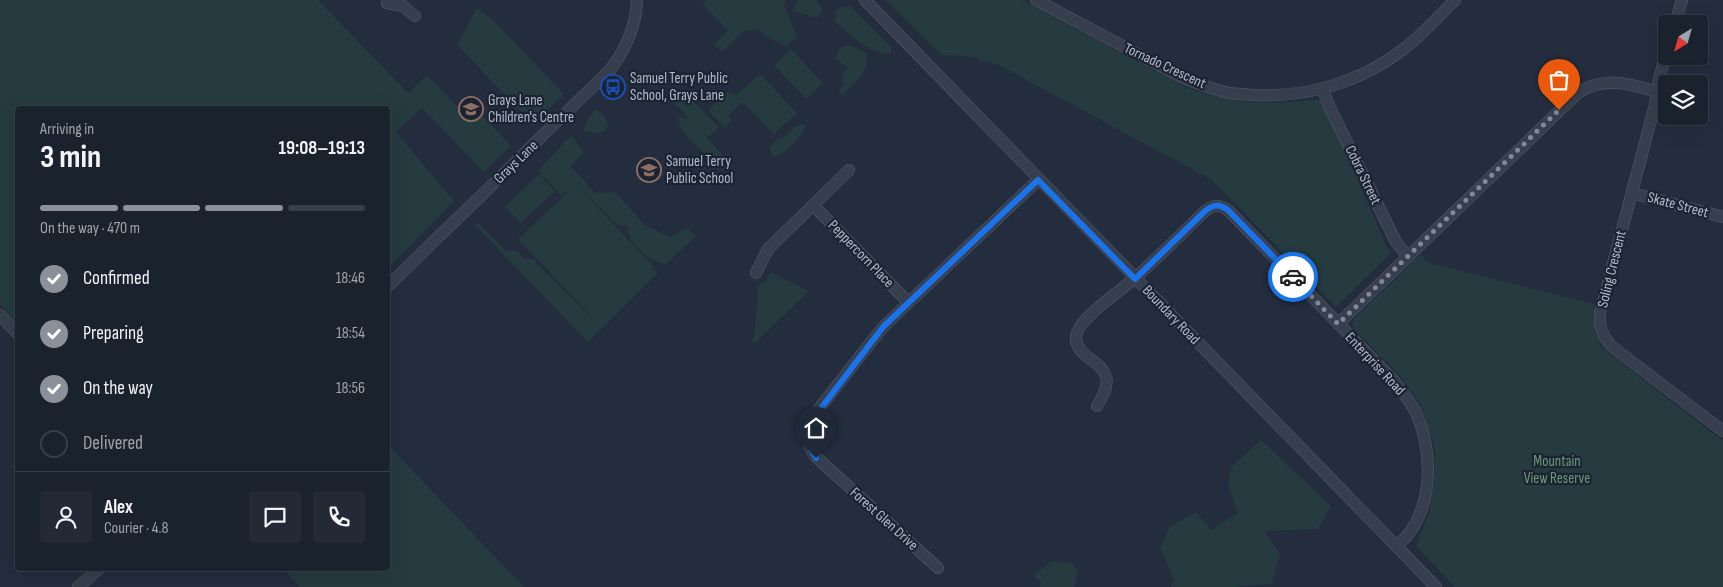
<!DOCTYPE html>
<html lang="en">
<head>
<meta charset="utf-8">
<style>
	:root { --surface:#1a222e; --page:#232a36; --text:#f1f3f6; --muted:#9fa4aa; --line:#383f4a; --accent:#8c9099 }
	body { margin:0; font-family:"Sofia Sans Condensed",sans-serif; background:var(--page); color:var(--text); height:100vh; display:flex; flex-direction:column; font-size:19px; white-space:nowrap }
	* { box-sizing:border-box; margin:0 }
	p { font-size:16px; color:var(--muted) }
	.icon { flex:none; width:28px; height:28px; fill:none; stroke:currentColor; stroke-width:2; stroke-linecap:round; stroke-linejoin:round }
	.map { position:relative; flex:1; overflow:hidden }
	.drawer { position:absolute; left:15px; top:106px; width:375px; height:465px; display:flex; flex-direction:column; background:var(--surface); border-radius:5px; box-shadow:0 5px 20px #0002,0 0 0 1px var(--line) }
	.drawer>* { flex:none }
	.needle { width:32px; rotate:217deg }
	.fabs { position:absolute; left:1658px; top:15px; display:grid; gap:10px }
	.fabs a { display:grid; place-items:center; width:50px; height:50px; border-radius:5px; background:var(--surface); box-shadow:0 5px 20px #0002,0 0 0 1px var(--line); font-size:25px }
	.pin { position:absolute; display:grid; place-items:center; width:42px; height:42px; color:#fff; margin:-51px -21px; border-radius:50% 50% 50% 0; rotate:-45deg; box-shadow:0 0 5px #0007 }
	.pin .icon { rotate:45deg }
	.courier { position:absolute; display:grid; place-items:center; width:50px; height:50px; margin:-25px; border:4px solid #1a73e8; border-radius:50%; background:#fff; color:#222; box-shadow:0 1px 6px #0007 }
	.overview em { font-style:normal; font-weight:700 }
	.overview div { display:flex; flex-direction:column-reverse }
	.overview { display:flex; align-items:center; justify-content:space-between; height:85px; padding:0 25px }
	h1 { font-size:32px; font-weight:700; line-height:38px }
	.bar { display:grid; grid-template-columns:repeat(4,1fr); gap:8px 5px; align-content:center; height:60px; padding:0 25px }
	.bar i { height:6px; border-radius:4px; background:var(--line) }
	.bar .current { background:var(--accent) }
	.bar p { grid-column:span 4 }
	.line { display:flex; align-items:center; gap:12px; padding:0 25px; border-top:1px solid var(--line) }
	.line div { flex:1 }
	.round { display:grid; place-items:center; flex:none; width:52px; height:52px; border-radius:5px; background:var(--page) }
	ol { padding:0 25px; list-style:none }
	li { display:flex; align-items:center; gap:15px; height:55px }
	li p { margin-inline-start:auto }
	li .icon { padding:5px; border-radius:50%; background:var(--accent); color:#fff; stroke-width:4 }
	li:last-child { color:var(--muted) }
	li i { width:28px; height:28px; border:2px solid var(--line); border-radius:50% }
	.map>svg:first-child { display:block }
	.green { fill:#253b3f }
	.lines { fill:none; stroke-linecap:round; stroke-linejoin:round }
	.minor-casing { stroke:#555d6c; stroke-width:12 }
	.minor { stroke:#373f4e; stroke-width:11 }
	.done { stroke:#818998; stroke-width:5; stroke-dasharray:0 9 }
	.route { stroke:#1a73e8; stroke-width:6 }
	.labels { text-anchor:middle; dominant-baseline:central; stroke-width:4.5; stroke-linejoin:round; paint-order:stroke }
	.street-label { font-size:15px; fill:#b3bac9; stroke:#1c2433 }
	.poi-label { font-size:15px; fill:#b3bac9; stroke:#1c2433; text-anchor:start }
	.park-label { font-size:15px; fill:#699b77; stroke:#1c2433 }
</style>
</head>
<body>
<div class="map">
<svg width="1723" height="587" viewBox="0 0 1723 587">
	<rect width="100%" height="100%" fill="#232d3e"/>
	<!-- green -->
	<path class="green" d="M0 0H318L408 93 427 75 472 122 481 114 511 146 484 172 422 108 396 132 454 201 388 268V109H18L17 323 0 304Z
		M707 0H786L784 5 797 36 786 46 767 37 758 29 742 32 722 52 714 45 728 30 702 4Z
		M798 0H816L823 11 817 18 793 11Z
		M886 0H1022L1183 86C1229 105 1273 105 1322 99L1390 254 1336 307 1212 180 999 65 978 60V57L941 55Z
		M850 6 891 47V53C868 55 852 35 835 22L836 10 843 7Z
		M477 8 493 20 564 94 533 124 457 45Z
		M848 45 866 52 867 65 862 75 842 96 839 91 843 84 842 74 848 68 835 59 839 49Z
		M791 49 823 83 806 99 774 65Z
		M760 74 797 113 774 134 743 102 728 116 732 120 725 128 710 113 709 109 727 92 737 95Z
		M681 89 719 127 707 138 731 164 723 170C711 159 678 133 678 117L689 118 670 99Z
		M596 109 603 115 609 125 604 132 594 133 583 130 589 117Z
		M803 124 805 126C803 137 785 154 774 157L769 149C776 140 775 141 785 136 792 131 792 127 803 124Z
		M571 135 584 152 571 166 595 193 615 192 645 225 670 237 686 228 697 235 665 265 646 256 631 241 627 225H617L576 184 653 266 652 268 658 273 588 342 475 225 478 223 506 251H517L525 259H533L593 319H594L518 239 570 190 561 195 538 171Z
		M539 174 555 191 521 223 505 207Z
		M1421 254 1426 262 1594 304C1593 323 1594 332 1603 349L1723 441V587H1455L1417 547V543L1430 510 1435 472V449L1420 404 1401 377 1355 330 1352 325 1354 319Z
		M770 272 809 291 755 343 752 342 755 329 758 286 767 281Z
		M1261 440 1331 506 1318 529 1265 531 1280 555 1272 584 1234 587H1171L1174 579 1160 548 1170 526 1196 512 1211 530 1238 513 1228 485 1231 467Z
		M388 445 524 587H300L283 569H388Z
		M1053 561 1072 563 1078 572 1074 587H1040L1041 582 1033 575Z"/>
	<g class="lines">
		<defs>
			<path id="minor" d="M865 0 1436 587
				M1036 0 1179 76C1195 83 1212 89 1229 93 1237 94 1245 94 1252 95 1308 98 1361 82 1405 48 1423 34 1439 16 1455 0
				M387 3 403 6 415 16
				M1675 24 1682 0
				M1666 54 1659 79 1655 105 1600 313V325L1604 336 1611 346 1723 431
				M1323 90 1329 106 1396 242 1408 257
				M1632 193 1723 217
				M813 205 908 302
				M756 273 768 249 849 170
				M388 286 610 70C626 49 636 26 637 0
				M0 315 18 334
				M1338 324 1579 92C1606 76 1629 84 1657 92
				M1097 406C1128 360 1074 365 1076 336 1077 332 1079 328 1081 325 1096 306 1118 293 1136 277 1160 256 1182 233 1205 211 1214 204 1219 204 1229 211L1394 381C1402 391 1411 402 1416 413 1432 448 1433 497 1412 529 1408 536 1402 541 1396 547
				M938 568 816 457C806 444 806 430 814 415L883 327 1038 180
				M78 587 99 569"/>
		</defs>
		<!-- minor casing -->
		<use href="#minor" class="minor-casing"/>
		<!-- minor -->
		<use href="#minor" class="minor"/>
	</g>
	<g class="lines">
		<!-- done -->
		<path class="done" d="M1293 277 1338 324 1559 110"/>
		<!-- route -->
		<path class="route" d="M816 458C807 446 806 433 812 420L883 327 1038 180 1135 279 1205 211C1214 204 1219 204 1228 210L1293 277"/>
	</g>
	<!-- icons -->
	<defs>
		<symbol id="bus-ring" viewBox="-11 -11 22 22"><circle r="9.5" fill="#1c2433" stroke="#1a4fb4" stroke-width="1.5"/><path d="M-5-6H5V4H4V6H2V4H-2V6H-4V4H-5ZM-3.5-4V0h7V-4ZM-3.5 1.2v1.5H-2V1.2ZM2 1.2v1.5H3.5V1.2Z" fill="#1a4fb4"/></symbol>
		<symbol id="school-ring" viewBox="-11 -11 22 22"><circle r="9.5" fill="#1c2433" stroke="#8d6e63" stroke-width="1.5"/><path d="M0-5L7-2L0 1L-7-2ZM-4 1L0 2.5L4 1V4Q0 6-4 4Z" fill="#8d6e63"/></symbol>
	</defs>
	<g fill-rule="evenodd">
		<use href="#bus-ring" x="599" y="73" width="28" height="28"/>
		<use href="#school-ring" x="457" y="95" width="28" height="28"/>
		<use href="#school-ring" x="635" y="156" width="28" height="28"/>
	</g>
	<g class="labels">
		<!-- street labels -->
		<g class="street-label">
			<text transform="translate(1165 66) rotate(25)">Tornado Crescent</text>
			<text transform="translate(516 162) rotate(-44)">Grays Lane</text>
			<text transform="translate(1363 175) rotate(64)">Cobra Street</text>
			<text transform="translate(1678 205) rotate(15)">Skate Street</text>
			<text transform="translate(861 254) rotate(46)">Peppercorn Place</text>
			<text transform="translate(1612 269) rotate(-76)">Soling Crescent</text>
			<text transform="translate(1171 315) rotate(46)">Boundary Road</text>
			<text transform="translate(1375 364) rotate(47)">Enterprise Road</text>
			<text transform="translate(884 519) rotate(42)">Forest Glen Drive</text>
		</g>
		<!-- poi labels -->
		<g class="poi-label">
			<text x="630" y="78">Samuel Terry Public<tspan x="630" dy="17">School, Grays Lane</tspan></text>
			<text x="488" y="100">Grays Lane<tspan x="488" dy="17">Children's Centre</tspan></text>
			<text x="666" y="161">Samuel Terry<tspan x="666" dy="17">Public School</tspan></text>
		</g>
		<!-- park labels -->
		<g class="park-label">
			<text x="1557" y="461">Mountain<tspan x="1557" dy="17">View Reserve</tspan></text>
		</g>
	</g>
</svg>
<div class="fabs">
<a><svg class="needle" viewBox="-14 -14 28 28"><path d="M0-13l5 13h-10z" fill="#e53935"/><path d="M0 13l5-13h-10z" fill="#9fa4aa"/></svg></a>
<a><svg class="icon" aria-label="layers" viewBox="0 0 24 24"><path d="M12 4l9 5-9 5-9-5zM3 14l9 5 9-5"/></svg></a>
</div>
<div class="pin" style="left:1559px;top:110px;background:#ea580c"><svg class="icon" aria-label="bag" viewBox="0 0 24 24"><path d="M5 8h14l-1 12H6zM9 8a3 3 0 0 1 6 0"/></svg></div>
<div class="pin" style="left:816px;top:458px;background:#1f2937"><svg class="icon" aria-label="home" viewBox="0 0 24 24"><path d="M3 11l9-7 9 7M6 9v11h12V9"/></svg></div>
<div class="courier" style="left:1293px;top:277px"><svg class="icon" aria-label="car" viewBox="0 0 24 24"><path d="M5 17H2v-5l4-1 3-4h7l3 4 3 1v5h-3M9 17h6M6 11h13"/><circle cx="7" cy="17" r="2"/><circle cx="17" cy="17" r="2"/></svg></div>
<section class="drawer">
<div class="overview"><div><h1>3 min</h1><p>Arriving in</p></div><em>19:08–19:13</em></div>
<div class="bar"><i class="current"></i><i class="current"></i><i class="current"></i><i></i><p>On the way · 470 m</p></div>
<ol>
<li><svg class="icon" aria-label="check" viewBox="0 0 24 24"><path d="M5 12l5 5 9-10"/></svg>Confirmed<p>18:46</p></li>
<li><svg class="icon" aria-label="check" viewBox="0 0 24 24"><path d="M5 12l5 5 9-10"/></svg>Preparing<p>18:54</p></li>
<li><svg class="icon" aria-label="check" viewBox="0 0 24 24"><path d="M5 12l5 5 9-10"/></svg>On the way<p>18:56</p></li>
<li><i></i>Delivered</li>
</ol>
<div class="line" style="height:90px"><a class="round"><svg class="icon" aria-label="person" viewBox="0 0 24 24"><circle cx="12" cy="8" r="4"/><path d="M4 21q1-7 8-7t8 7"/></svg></a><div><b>Alex</b><p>Courier · 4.8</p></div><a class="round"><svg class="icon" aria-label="chat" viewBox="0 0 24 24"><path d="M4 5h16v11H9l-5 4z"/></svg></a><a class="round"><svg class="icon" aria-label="phone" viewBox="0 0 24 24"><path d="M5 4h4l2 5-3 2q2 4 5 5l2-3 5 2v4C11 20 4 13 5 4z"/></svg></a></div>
</section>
</div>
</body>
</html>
